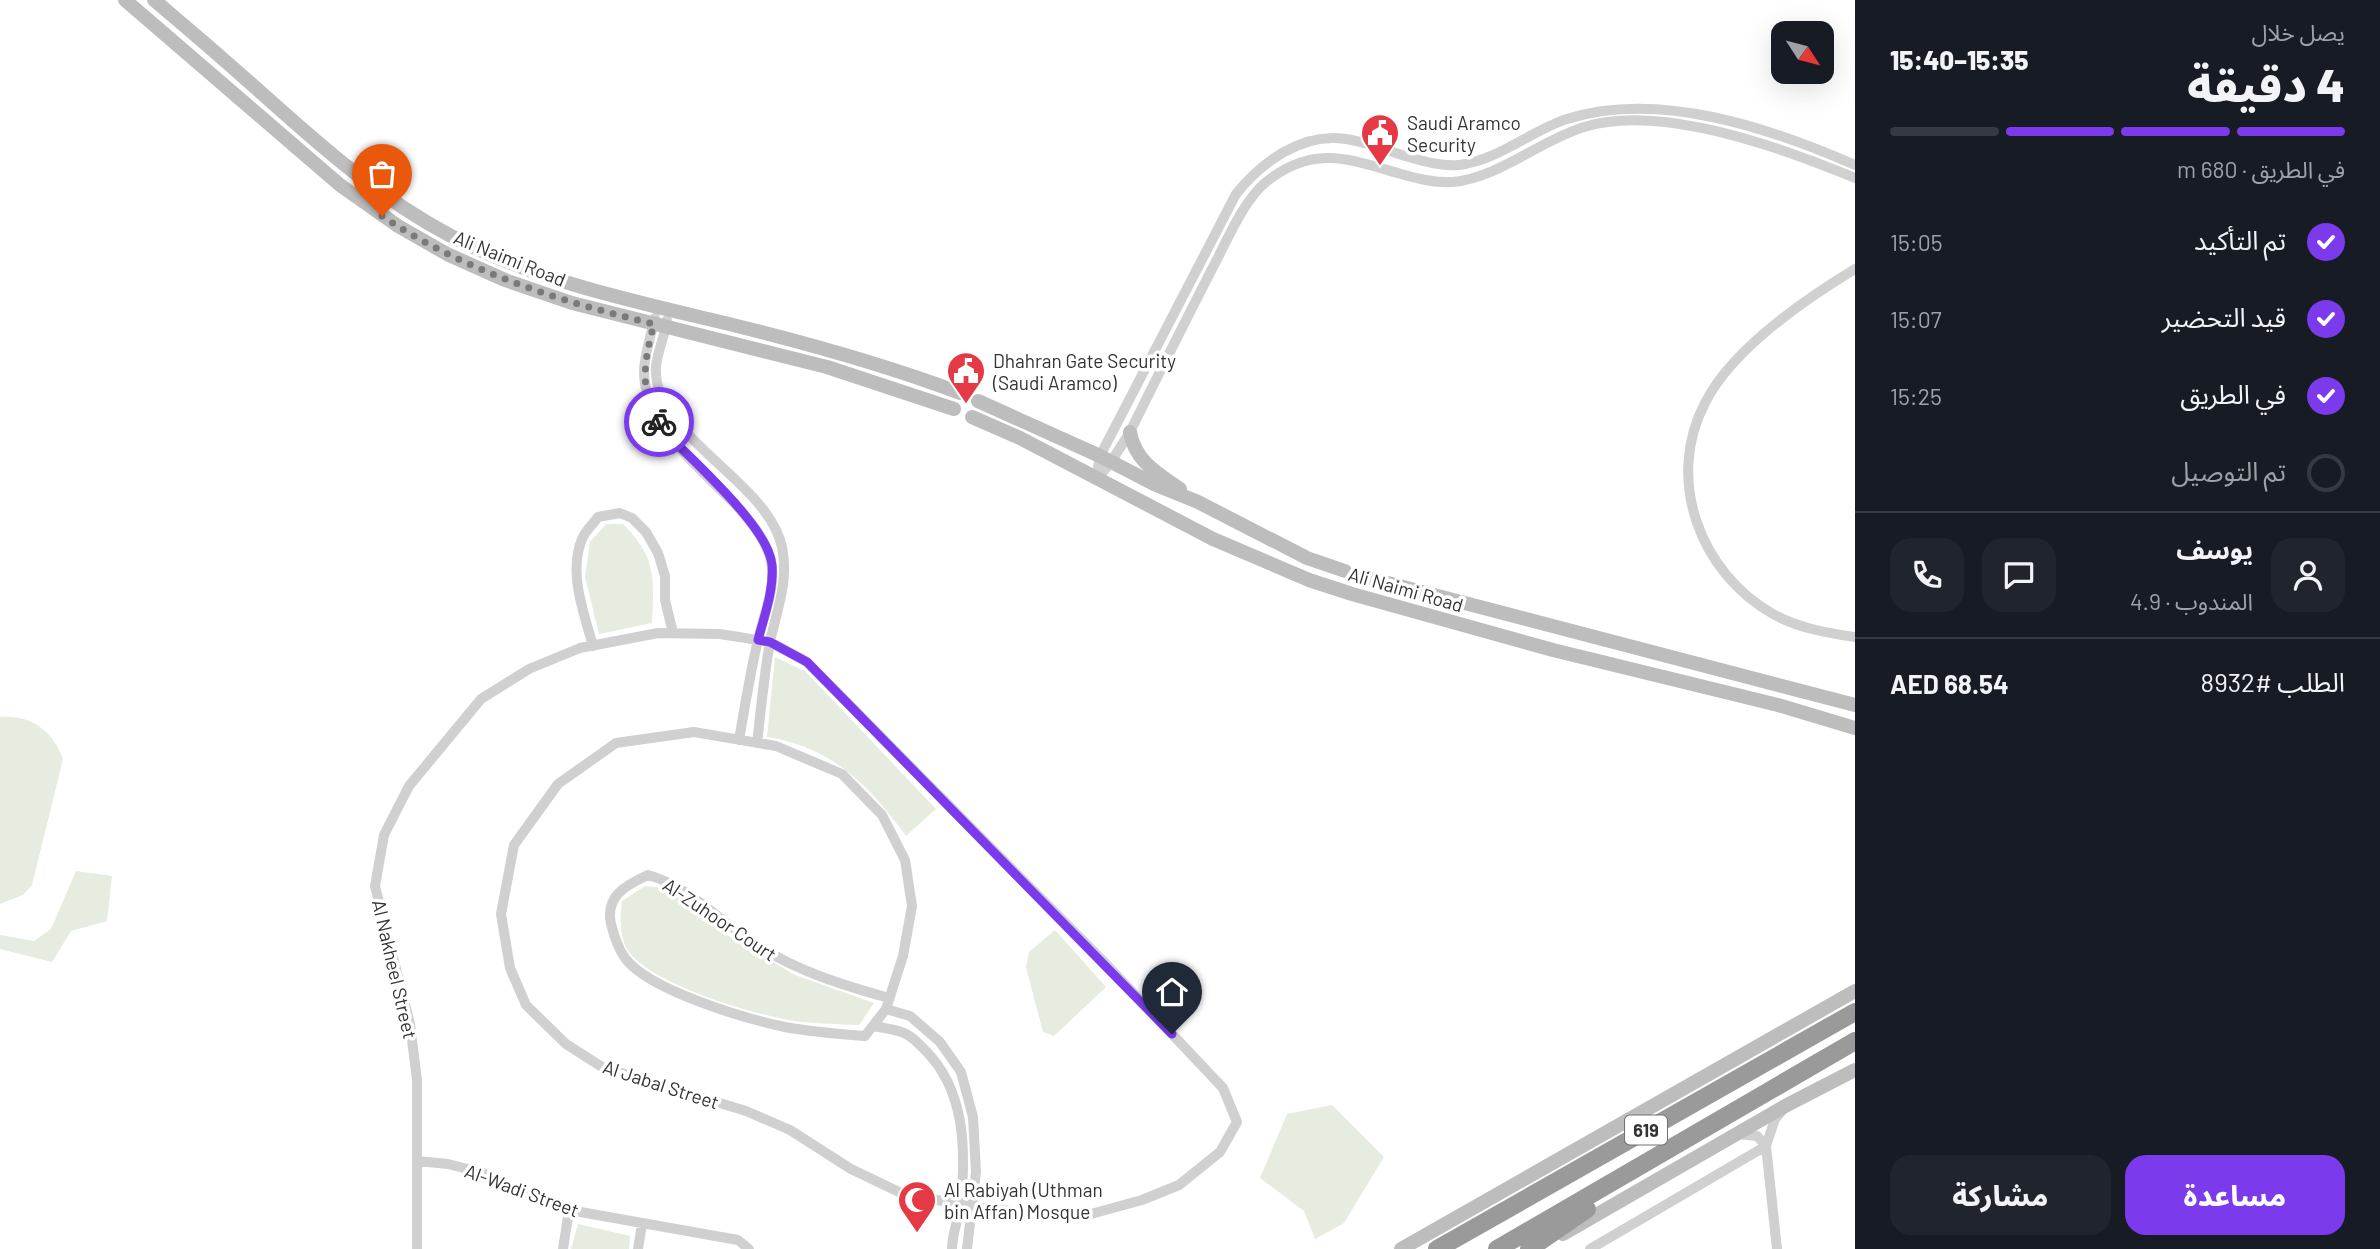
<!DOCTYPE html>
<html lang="ar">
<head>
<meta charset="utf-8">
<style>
	:root { --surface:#171b24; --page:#20242c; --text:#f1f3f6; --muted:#9ea1a6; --line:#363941; --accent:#7c3aed }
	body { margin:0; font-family:Barlow,"Noto Sans Arabic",sans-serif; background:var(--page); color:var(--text); direction:rtl; height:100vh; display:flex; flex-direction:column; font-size:26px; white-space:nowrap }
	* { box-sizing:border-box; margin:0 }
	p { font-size:23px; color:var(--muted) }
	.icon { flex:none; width:38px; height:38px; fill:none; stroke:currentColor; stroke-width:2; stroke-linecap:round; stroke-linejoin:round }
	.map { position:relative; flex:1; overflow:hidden; direction:ltr }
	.drawer { display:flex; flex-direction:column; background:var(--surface); width:525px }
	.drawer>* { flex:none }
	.needle { width:46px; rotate:126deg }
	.controls { position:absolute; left:1771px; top:21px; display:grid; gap:14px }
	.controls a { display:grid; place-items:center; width:63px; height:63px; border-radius:14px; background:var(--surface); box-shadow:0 7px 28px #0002; font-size:35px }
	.pin { position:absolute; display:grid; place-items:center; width:60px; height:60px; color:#fff; margin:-72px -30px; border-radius:50% 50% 50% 0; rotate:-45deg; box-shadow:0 0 7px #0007 }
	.pin .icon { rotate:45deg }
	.courier { position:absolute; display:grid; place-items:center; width:70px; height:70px; margin:-35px; border:5px solid #7c3aed; border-radius:50%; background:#fff; color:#222; box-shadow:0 2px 9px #0007 }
	.summary em { font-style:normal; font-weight:800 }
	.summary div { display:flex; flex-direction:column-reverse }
	.summary { display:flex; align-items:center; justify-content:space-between; height:119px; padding:0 35px }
	h1 { font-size:46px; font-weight:800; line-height:52px }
	.bar { display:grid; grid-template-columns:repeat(4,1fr); gap:10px 7px; align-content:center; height:84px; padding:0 35px }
	.bar i { height:9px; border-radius:5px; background:var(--line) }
	.bar .active { background:var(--accent) }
	.bar p { grid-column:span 4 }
	.line { display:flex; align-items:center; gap:18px; padding:0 35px; border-top:2px solid var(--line) }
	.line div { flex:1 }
	.round { display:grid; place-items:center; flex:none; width:74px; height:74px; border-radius:21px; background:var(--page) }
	ol { padding:0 35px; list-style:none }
	li { display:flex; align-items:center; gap:21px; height:77px }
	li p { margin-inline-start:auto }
	li .icon { padding:7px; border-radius:50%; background:var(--accent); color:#fff; stroke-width:4 }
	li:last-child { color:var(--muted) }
	li i { width:38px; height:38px; border:4px solid var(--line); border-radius:50% }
	.cta { display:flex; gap:14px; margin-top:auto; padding:14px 35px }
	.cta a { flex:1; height:80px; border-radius:21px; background:var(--accent); color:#fff; font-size:28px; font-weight:800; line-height:80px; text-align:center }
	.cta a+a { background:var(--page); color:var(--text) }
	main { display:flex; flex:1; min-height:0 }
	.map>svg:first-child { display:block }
	.green { fill:#e6ecdf }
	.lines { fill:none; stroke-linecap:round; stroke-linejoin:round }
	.minor { stroke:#d0d0d0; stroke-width:10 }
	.secondary { stroke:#bdbdbd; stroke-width:14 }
	.motorway { stroke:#9a9a9a; stroke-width:18 }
	.done { stroke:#7a7a7a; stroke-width:7; stroke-dasharray:0 12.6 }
	.route { stroke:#7c3aed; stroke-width:9 }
	.labels { text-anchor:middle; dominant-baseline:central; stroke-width:7; stroke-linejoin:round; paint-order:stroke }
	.shield { fill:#fff; stroke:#707070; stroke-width:2 }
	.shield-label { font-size:18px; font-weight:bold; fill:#333 }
	.poi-label { font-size:19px; fill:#333; stroke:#fff; text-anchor:start }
	.street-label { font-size:19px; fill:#333; stroke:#fff }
</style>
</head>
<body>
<main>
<section class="drawer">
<div class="summary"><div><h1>4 دقيقة</h1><p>يصل خلال</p></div><em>15:35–15:40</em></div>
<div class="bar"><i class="active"></i><i class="active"></i><i class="active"></i><i></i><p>في الطريق · 680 m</p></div>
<ol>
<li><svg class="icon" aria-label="check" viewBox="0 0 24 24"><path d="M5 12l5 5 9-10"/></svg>تم التأكيد<p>15:05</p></li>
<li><svg class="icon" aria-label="check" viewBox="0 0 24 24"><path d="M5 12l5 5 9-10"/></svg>قيد التحضير<p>15:07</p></li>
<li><svg class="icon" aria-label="check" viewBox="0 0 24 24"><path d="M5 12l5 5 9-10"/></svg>في الطريق<p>15:25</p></li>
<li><i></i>تم التوصيل</li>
</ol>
<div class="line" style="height:126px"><a class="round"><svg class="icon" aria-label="person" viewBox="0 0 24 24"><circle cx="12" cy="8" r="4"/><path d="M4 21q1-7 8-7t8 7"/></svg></a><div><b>يوسف</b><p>المندوب · 4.9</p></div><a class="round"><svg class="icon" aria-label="chat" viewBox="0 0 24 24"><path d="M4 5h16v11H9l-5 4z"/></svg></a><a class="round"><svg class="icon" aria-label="phone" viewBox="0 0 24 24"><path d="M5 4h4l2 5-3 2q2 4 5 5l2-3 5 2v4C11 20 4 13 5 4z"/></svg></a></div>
<div class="line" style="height:91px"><div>الطلب #8932</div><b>AED 68.54</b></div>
<div class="cta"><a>مساعدة</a><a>مشاركة</a></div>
</section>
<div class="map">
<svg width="1855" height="1249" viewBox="0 0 1855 1249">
	<rect width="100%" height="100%" fill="#fff"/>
	<!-- green -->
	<path class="green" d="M606 524H623C657 558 654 578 652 623L599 634 585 577 590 542Z
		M775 657 805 671 936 809 906 836C869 785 832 747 767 737Z
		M0 717C31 714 53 731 63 759L32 885 23 895 0 904Z
		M76 871 112 876 107 921 71 931 52 962 0 949V935L34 941 51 929Z
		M645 886 665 888 704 914 727 935 795 975 874 1003 859 1025C838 1024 816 1024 795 1021 754 1015 654 985 629 952 619 938 620 916 622 901Z
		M1055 930 1106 987 1054 1036 1043 1032 1026 967 1029 952Z
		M1332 1105 1384 1157 1344 1223 1315 1239 1304 1211 1260 1178 1287 1114Z
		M578 1224 630 1236 629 1249H571Z"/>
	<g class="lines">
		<!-- minor -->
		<path class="minor" d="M1855 269C1804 300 1732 349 1705 403 1665 479 1700 573 1773 614 1798 628 1827 633 1855 637
			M655 318C651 335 645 352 644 370 643 424 699 467 734 503 750 521 765 537 771 561 777 586 763 616 758 640 750 673 745 706 739 740
			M667 320C665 336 657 352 656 367 652 437 767 479 782 547 789 581 777 610 770 642 764 675 761 709 757 743
			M1096 479 1100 456 1236 194C1262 162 1302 132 1346 139 1365 142 1384 149 1402 155 1420 160 1440 167 1459 165 1499 160 1530 131 1567 119 1659 90 1770 128 1855 165
			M1097 479 1111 462 1130 432C1157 377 1185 322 1213 267 1227 241 1243 201 1266 182 1314 144 1349 159 1401 174 1418 179 1434 183 1453 182 1500 177 1539 141 1584 127 1661 103 1783 148 1855 178
			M593 646C584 613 568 573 582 539 585 531 593 524 598 517L620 513 632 518 646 532 658 553 665 576V600L673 633
			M886 1009 910 1016 940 1042 961 1072 973 1117 976 1172 967 1249
			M873 1026C883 1028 895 1029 904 1033 912 1036 919 1044 925 1050 965 1090 966 1148 961 1202 959 1218 952 1233 952 1249
			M1738 1134 1757 1136 1766 1146 1775 1119 1782 1111
			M417 1161 448 1164 483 1173 520 1192 569 1210 738 1240 749 1249
			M417 1249V1080L410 1024 375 886 384 835 409 786 481 699 529 669 580 648 658 633 720 634 770 642 807 662 1104 962 1223 1088 1237 1122 1220 1152 1179 1185 1142 1200 1091 1214 1034 1213 971 1207 899 1192 851 1169 790 1130 746 1111 602 1067 566 1044 526 1005 510 968 501 914 514 845 558 784 616 743 694 732 776 746 842 774 882 815 905 860 912 906 903 956 886 1009 865 1036C839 1034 811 1032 785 1027 746 1019 648 990 625 958 618 948 614 936 611 924 605 896 626 885 648 875 691 887 719 921 755 944 797 971 842 985 889 998
			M563 1249 569 1210
			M638 1249 642 1224
			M1590 1249 1766 1146 1777 1249"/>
		<!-- secondary -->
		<path class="secondary" d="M125 0 340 185 398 226 447 254 505 280 572 303 827 367 954 409
			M154 0C192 32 229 64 266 97 324 149 381 199 451 236 539 282 637 302 733 325 810 344 886 365 960 393
			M978 401 1100 456 1154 484 1198 502 1307 558 1345 571
			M972 417 1020 438 1213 539 1309 580 1352 594 1553 650 1778 705 1855 728
			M1130 432C1135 461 1157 473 1180 489
			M1361 576 1855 705
			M1563 1234 1787 1105 1855 1070
			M1401 1249 1855 991"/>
		<!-- motorway -->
		<path class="motorway" d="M1437 1249 1855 1012
			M1497 1249 1855 1041
			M1529 1249 1587 1209"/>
	</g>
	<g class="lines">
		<!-- done -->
		<path class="done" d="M382 216C464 271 558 301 654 324 645 358 638 390 659 422"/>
		<!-- route -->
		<path class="route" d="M659 422 668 435C695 463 769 528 772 565 774 590 764 617 758 640L770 642 807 662 1172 1034"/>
	</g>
	<!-- icons -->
	<defs>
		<symbol id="civic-pin" viewBox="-11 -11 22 30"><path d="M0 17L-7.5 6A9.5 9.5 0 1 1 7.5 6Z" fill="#e63946" stroke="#fff"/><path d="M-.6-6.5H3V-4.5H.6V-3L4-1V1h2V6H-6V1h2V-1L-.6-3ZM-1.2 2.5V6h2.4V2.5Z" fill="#fff"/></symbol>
		<symbol id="mosque-pin" viewBox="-11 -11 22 30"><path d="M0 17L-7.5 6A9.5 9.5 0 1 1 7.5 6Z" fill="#e63946" stroke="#fff"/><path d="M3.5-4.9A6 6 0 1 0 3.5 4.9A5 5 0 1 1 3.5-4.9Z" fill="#fff"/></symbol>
	</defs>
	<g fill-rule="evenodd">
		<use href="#civic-pin" x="1358" y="111" width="44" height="60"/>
		<use href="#civic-pin" x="944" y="349" width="44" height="60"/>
		<use href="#mosque-pin" x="895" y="1178" width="44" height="60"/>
	</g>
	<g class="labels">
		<!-- shield labels -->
		<rect class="shield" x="1625" y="1115.5" width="42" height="29" rx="5"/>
		<g class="shield-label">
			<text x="1646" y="1130">619</text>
		</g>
		<!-- poi labels -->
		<g class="poi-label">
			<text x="1407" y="122">Saudi Aramco<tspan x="1407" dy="22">Security</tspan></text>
			<text x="993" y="360">Dhahran Gate Security<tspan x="993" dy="22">(Saudi Aramco)</tspan></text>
			<text x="944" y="1189">Al Rabiyah (Uthman<tspan x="944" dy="22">bin Affan) Mosque</tspan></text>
		</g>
		<!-- street labels -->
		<g class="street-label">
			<text transform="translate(510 258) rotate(22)">Ali Naimi Road</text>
			<text transform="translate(1406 589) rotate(16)">Ali Naimi Road</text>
			<text transform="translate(720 919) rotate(34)">Al-Zuhoor Court</text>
			<text transform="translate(395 969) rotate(77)">Al Nakheel Street</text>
			<text transform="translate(661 1084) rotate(18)">Al Jabal Street</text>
			<text transform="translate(522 1190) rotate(20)">Al-Wadi Street</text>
		</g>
	</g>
</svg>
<div class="controls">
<a><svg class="needle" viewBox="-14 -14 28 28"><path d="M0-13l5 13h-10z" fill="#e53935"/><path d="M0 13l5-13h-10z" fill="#9ea1a6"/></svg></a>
</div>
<div class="pin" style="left:382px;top:216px;background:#ea580c"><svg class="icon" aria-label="bag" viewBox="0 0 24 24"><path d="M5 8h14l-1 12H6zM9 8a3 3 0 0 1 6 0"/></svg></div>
<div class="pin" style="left:1172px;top:1034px;background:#1f2937"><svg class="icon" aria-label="home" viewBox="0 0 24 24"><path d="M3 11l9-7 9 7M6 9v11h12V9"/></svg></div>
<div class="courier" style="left:659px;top:422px"><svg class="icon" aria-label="bike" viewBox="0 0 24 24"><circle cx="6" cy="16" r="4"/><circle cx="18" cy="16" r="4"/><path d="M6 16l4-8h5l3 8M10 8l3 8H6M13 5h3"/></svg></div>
</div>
</main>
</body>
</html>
